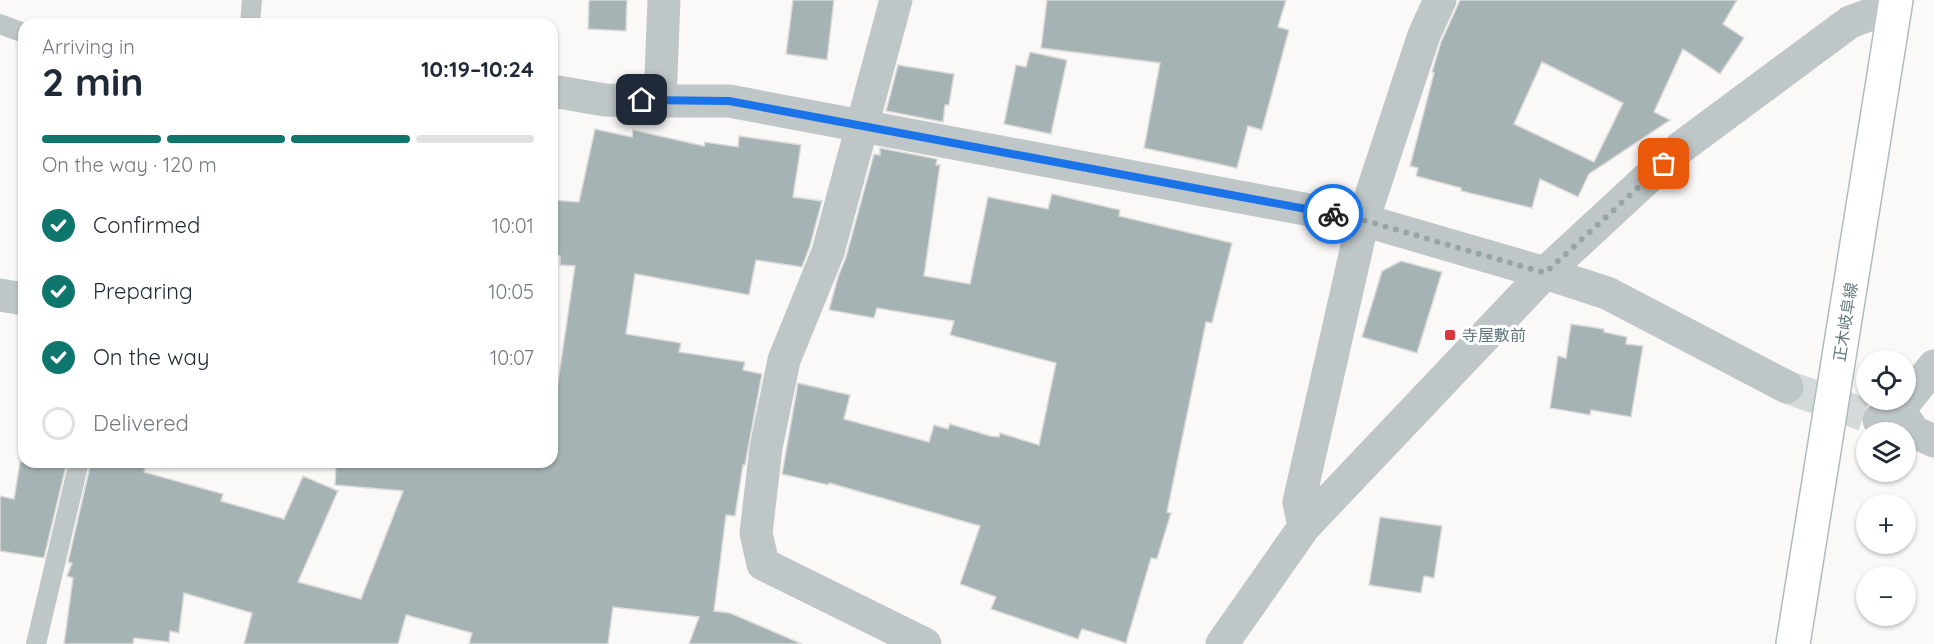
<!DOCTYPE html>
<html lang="en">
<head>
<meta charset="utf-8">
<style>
	:root { --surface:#fff; --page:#f6f6f7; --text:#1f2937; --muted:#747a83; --line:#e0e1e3; --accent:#0f766e }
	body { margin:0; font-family:Quicksand,"Noto Sans JP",sans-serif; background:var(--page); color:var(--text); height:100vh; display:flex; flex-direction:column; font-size:22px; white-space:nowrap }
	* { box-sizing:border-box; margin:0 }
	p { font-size:20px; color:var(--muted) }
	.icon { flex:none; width:33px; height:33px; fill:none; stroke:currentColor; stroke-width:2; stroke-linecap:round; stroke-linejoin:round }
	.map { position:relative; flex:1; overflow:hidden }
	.panel { position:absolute; left:18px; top:18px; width:540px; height:450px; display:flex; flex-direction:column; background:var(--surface); border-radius:18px; box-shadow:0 2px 4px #0004 }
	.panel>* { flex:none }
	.tools { position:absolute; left:1856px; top:350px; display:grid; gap:12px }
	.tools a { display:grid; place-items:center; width:60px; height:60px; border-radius:50%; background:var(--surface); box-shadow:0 2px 4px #0004; font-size:30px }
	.pin { position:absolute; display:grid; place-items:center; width:51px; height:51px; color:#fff; margin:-26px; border-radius:12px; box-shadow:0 3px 9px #0006 }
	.courier { position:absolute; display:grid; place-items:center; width:60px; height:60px; margin:-30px; border:4px solid #1a73e8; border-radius:50%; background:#fff; color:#222; box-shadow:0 2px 8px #0007 }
	.head em { font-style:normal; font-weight:800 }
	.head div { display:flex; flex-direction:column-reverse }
	.head { display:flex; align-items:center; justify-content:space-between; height:102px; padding:0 24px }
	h1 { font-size:39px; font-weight:800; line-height:45px }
	.bar { display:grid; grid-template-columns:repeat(4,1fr); gap:9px 6px; align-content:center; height:72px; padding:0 24px }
	.bar i { height:8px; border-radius:4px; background:var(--line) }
	.bar .current { background:var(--accent) }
	.bar p { grid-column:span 4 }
	ol { padding:0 24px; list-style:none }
	li { display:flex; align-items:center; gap:18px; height:66px }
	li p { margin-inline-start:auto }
	li .icon { padding:6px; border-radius:50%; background:var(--accent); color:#fff; stroke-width:4 }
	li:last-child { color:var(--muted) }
	li i { width:33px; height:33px; border:3px solid var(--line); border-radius:50% }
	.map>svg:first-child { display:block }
	.building { fill:#a6b3b5; stroke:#dcdbda; stroke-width:1.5; fill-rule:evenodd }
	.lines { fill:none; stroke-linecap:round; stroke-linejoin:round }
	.minor-tunnel { stroke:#d4d9d9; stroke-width:33; stroke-dasharray:33 16; stroke-linecap:butt }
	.secondary-casing { stroke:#b1bbbd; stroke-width:36 }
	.service { stroke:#bfc6c8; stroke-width:20 }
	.minor { stroke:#bfc6c8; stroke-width:33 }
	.tertiary { stroke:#bfc6c8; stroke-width:33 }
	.secondary { stroke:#fff; stroke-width:33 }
	.done { stroke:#97a5a7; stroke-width:6; stroke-dasharray:0 10.8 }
	.route { stroke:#1a73e8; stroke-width:8 }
	.poi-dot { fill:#de343b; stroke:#fff; stroke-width:2 }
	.labels { text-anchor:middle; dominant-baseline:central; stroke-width:6; stroke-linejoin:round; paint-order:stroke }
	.street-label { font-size:16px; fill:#61787c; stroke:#fff }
	.poi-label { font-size:16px; fill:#61787c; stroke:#fff; text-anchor:start }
</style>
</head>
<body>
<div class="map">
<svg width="1934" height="644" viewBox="0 0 1934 644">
	<rect width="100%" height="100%" fill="#faf9f8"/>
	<!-- building -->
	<path class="building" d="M589 0H627L626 31 588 29Z
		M793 0H834L827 60 786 54Z
		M1047 0H1286L1278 27 1289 30 1262 130 1248 126 1237 168 1144 148 1160 63 1041 48Z
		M1460 0H1737L1723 24 1744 38 1720 74 1683 49 1654 112 1670 120 1589 174 1578 197 1540 179 1532 208 1461 191V188L1416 176 1418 168 1410 166 1434 73 1432 72 1441 42ZM1542 62 1623 103 1594 162 1514 124Z
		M1030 52 1067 60 1051 134 1004 124 1016 65 1026 67Z
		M898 65 954 74 949 105H945L943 122 886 111Z
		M595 129 632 137 633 130 704 146 705 142 738 147 739 136 801 145 793 197 822 201 810 246 802 267 756 260 749 295 635 274 626 334 681 343 679 352 745 362 743 370 762 374 745 465H743L735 516 726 515 714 611 730 613 802 644H689L699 617 613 607 608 644H469L472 633 406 615 398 644H244L252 613 184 593 179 633 170 631 169 642 134 638 133 644H64L73 578 67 576 72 563 68 562 91 462H147L144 472 223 494 221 501 284 519 303 476 338 491 298 582 361 599 403 491 335 485 336 462H552V423L575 266 560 265V256L552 255V200L579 202Z
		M880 148 937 159 936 165H940L924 276 970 284 988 197 1048 209 1052 194 1120 210 1119 216 1232 243 1212 323 1206 322 1167 512 1171 513 1157 559 1151 558 1126 643 1082 629 1078 639 991 609 996 597 960 584 980 526 829 483 828 485 782 474 798 383 850 395 844 419 929 442 934 425 948 429 950 424 990 436 999 437 1000 433 1039 445 1056 363 950 335 954 321 877 308 874 318 829 310 838 277 846 257 874 154 880 155Z
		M1401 261 1442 272 1417 353 1362 337 1382 271Z
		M1571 324 1604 329V332L1627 337 1626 344 1643 346 1631 417 1591 410 1590 415 1550 408 1558 356 1566 358Z
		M20 462H67L44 558 0 551V496L14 499Z
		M1380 517 1442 526 1434 578 1424 576 1421 593 1369 585Z"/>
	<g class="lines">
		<!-- minor-tunnel -->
		<path class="minor-tunnel" d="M1787 387 1879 420"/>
		<defs>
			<path id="secondary" d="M1793 644 1896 0"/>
		</defs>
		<!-- secondary casing -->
		<use href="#secondary" class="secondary-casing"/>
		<!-- service -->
		<path class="service" d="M0 24 24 33
			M250 24 252 0
			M36 644 79 462"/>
		<!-- minor -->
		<path class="minor" d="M896 0 828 252 784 360 766 448 756 533 763 564 925 644
			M552 91 605 100 660 101
			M1545 273 1607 293 1787 387
			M0 295 24 299
			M1899 410 1914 432 1934 441
			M1879 420 1899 410 1934 366
			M1304 527 1299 502 1363 220 1424 35 1440 0
			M1222 644 1304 527 1545 273 1680 148 1850 22 1894 6"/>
		<!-- tertiary -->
		<path class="tertiary" d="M664 0 660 101H729L1363 220 1545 273"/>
		<!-- secondary -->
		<use href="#secondary" class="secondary"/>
	</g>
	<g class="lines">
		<!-- done -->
		<path class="done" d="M1333 214 1363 220 1545 273 1664 164"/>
		<!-- route -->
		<path class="route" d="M642 100 729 101 1333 214"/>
	</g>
	<!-- markers -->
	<rect class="poi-dot" x="1444" y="329" width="12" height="12" rx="3"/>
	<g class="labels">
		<!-- street labels -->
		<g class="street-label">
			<text transform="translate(1845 322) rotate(-81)">正木岐阜線</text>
		</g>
		<!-- poi labels -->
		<g class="poi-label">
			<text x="1462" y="335">寺屋敷前</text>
		</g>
	</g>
</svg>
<div class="tools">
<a><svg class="icon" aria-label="locate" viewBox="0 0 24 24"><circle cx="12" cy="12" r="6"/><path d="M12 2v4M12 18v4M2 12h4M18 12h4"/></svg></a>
<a><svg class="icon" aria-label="layers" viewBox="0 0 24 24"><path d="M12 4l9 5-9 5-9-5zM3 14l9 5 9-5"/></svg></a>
<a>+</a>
<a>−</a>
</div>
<div class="pin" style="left:1664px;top:164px;background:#ea580c"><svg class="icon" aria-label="bag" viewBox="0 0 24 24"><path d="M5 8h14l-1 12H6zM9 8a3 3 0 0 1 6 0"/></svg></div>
<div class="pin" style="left:642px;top:100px;background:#1f2937"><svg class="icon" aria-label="home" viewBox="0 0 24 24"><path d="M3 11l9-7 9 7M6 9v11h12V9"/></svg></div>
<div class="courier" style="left:1333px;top:214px"><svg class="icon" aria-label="bike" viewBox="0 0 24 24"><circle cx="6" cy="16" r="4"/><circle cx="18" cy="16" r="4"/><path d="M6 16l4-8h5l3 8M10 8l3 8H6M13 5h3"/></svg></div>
<section class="panel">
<div class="head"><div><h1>2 min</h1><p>Arriving in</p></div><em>10:19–10:24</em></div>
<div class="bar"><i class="current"></i><i class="current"></i><i class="current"></i><i></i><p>On the way · 120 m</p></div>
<ol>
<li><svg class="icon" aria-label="check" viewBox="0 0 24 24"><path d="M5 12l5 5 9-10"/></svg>Confirmed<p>10:01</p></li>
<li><svg class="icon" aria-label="check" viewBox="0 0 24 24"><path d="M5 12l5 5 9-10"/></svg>Preparing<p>10:05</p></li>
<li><svg class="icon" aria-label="check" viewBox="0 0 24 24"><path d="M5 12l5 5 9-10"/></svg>On the way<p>10:07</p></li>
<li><i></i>Delivered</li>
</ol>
</section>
</div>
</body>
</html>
